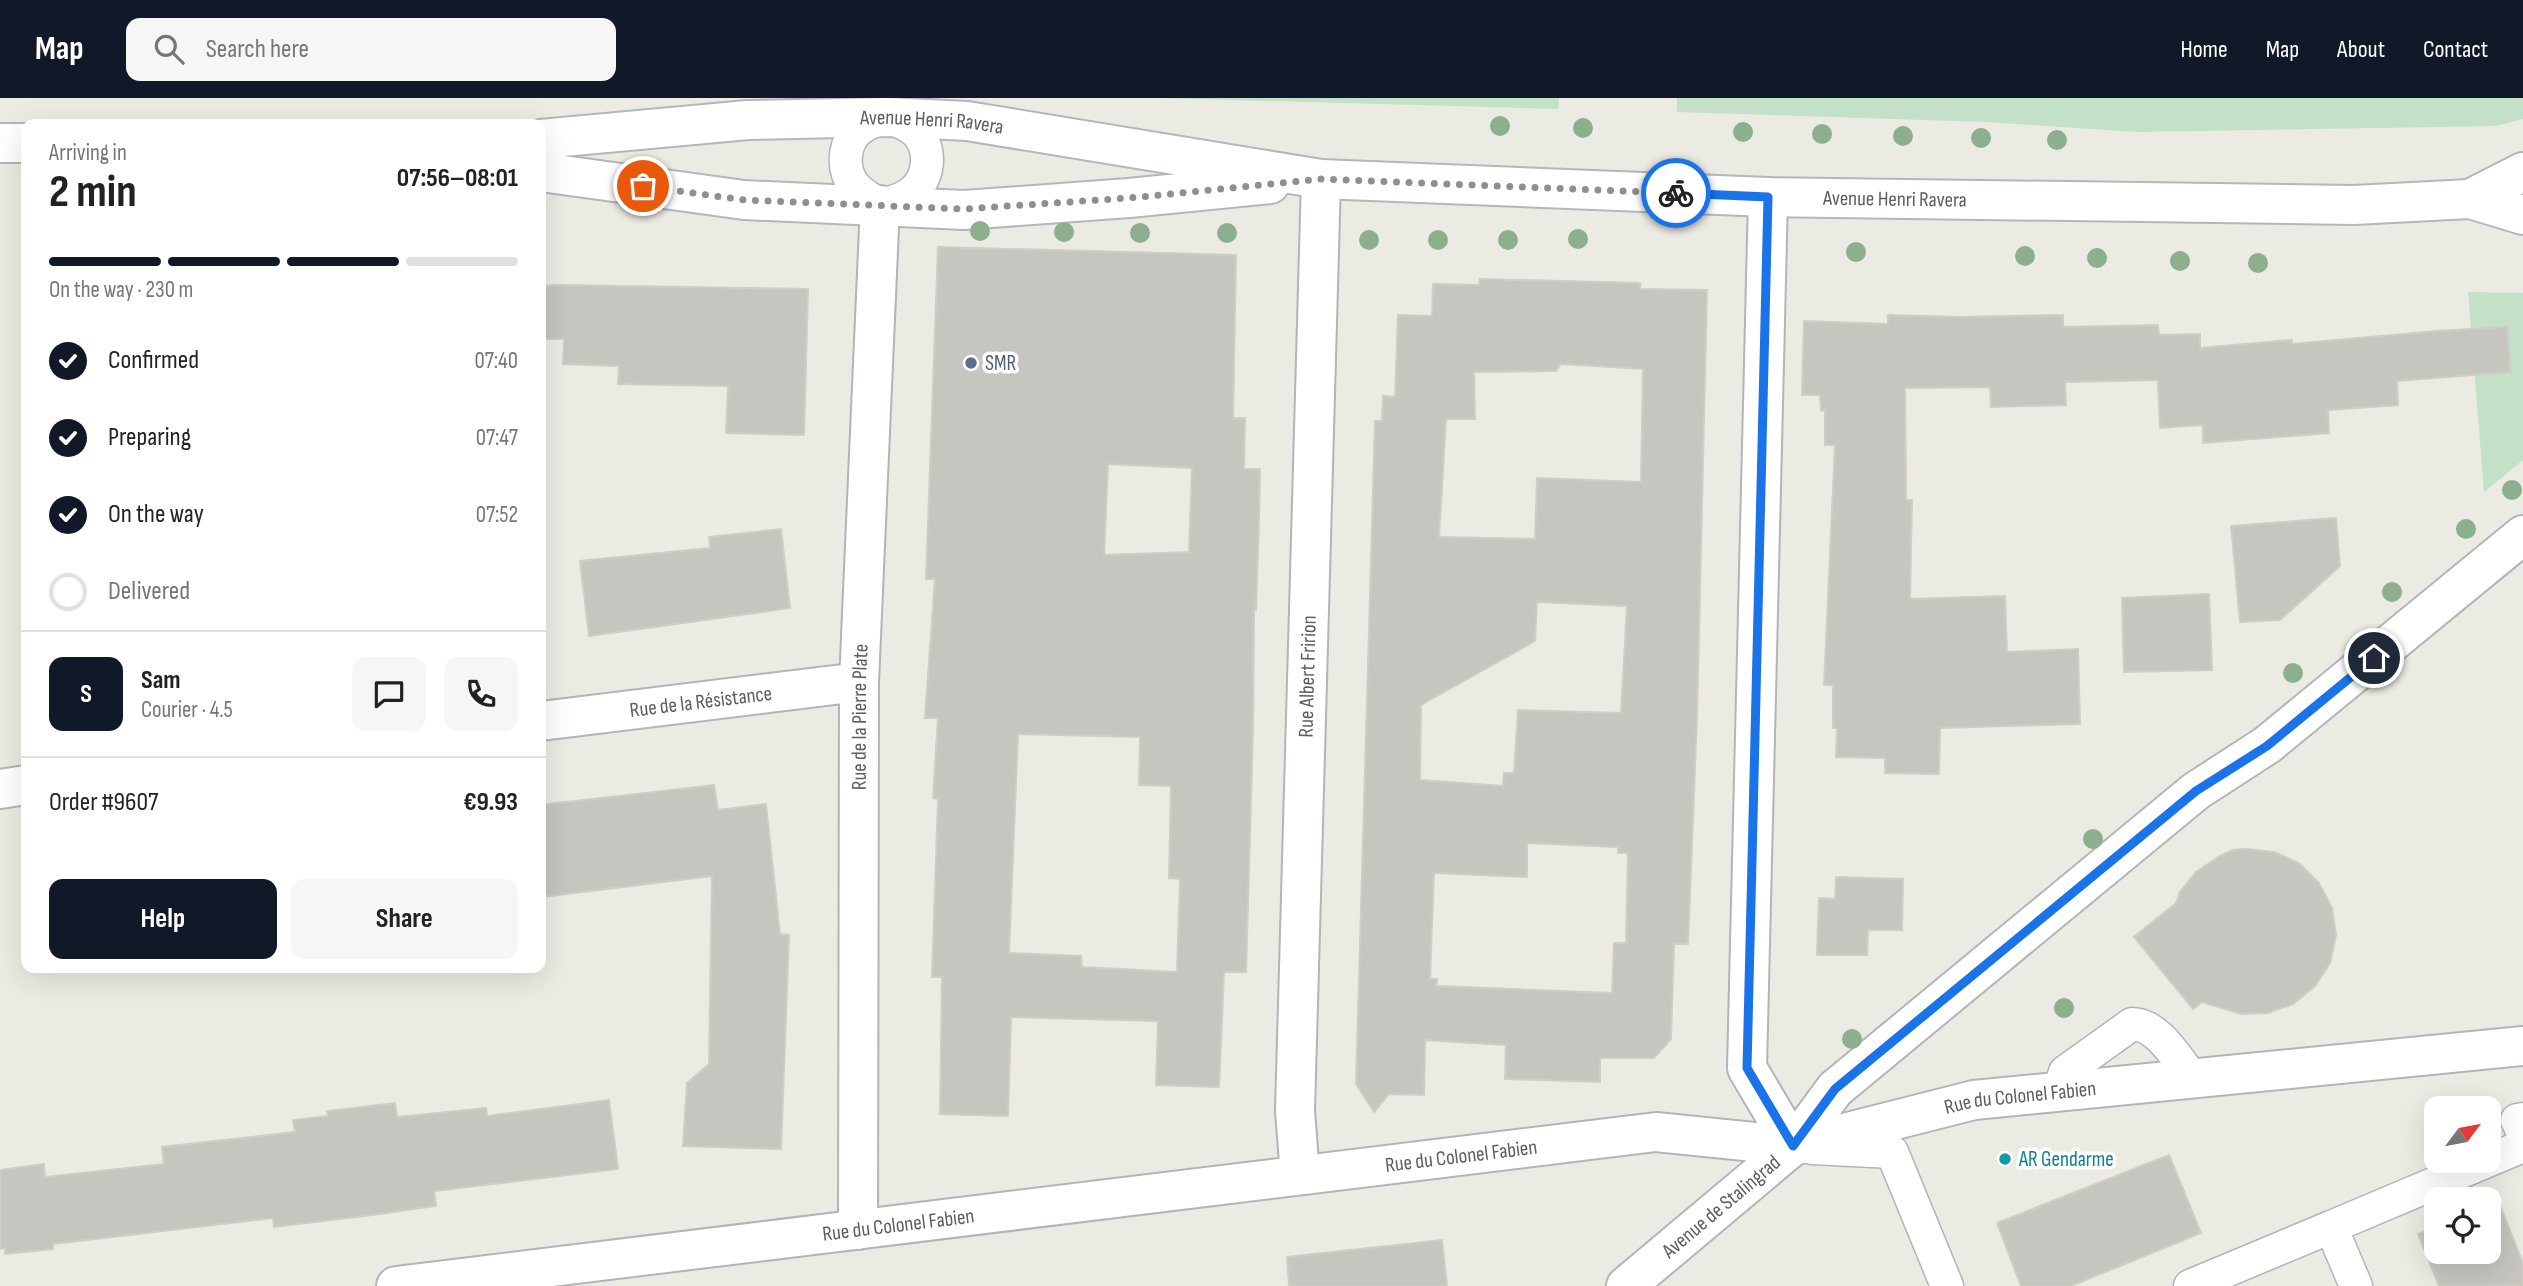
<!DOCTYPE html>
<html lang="en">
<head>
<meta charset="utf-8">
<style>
	:root { --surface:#fff; --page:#f6f6f6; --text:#222; --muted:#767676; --line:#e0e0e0; --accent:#111827 }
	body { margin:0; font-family:"Sofia Sans Condensed",sans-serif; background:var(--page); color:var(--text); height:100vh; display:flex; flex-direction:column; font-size:26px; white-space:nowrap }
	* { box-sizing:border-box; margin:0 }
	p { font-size:23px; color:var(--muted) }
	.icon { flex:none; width:38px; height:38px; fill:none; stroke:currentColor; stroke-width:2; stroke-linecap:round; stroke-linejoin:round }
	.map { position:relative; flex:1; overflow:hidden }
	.panel { position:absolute; left:21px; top:21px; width:525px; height:854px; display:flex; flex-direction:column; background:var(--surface); border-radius:14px; box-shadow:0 7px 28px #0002 }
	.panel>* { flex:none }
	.needle { width:46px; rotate:58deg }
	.fabs { position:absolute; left:2424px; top:998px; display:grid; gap:14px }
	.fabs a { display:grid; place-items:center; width:77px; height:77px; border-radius:14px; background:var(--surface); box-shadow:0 7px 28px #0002; font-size:35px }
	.pin { position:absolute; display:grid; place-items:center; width:60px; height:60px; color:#fff; margin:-30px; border:4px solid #fff; border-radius:50%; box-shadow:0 2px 7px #0007 }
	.courier { position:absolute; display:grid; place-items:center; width:70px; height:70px; margin:-35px; border:5px solid #1a73e8; border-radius:50%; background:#fff; color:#222; box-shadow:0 2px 9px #0007 }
	.head em { font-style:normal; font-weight:700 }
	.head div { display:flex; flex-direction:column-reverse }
	.head { display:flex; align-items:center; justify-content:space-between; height:119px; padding:0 28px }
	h1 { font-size:46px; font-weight:700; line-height:52px }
	.bar { display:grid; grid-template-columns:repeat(4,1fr); gap:10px 7px; align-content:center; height:84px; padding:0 28px }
	.bar i { height:9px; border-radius:5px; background:var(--line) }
	.bar .active { background:var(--accent) }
	.bar p { grid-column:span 4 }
	.line { display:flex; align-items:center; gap:18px; padding:0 28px; border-top:2px solid var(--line) }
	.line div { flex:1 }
	.round { display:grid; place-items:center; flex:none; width:74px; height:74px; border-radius:14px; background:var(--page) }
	ol { padding:0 28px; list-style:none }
	li { display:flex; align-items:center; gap:21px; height:77px }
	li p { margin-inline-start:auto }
	li .icon { padding:7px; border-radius:50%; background:var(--accent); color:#fff; stroke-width:4 }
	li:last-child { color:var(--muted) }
	li i { width:38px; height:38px; border:4px solid var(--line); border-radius:50% }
	.action { display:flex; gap:14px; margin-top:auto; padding:14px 28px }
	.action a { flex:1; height:80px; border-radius:14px; background:var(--accent); color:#fff; font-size:28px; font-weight:700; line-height:80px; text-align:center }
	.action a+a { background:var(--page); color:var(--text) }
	header { display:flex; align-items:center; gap:42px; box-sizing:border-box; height:98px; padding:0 35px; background:var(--accent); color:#fff }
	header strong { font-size:33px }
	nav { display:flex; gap:38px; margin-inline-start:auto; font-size:24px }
	.search { width:490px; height:63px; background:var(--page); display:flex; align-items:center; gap:18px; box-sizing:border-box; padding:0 24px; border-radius:14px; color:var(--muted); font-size:26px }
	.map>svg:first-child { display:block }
	.green { fill:#c2e1c6 }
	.building { fill:#c7c5c0; stroke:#d0cdc2; stroke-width:2; fill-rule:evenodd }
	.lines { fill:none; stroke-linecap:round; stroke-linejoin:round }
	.lane-casing { stroke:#b3b4b9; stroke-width:35 }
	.street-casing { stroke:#b3b4b9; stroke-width:42 }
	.secondary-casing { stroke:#b4b6bc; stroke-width:42 }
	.lane { stroke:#fff; stroke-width:32 }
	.street { stroke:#fff; stroke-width:38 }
	.secondary { stroke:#fff; stroke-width:38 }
	.tree { fill:#8caf8e }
	.done { stroke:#8e8f8f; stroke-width:7; stroke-dasharray:0 12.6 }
	.route { stroke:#1a73e8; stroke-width:9 }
	.service-dot { fill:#5c6f8a; stroke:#fff; stroke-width:2.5 }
	.culture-dot { fill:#0f9aa8; stroke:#fff; stroke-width:2.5 }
	.labels { text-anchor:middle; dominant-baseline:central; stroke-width:7; stroke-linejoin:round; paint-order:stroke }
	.street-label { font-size:21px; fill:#5b5d62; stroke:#fff }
	.service-label { font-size:21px; fill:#4e5e75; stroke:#fff; text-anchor:start }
	.culture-label { font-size:21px; fill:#0d838f; stroke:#fff; text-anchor:start }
</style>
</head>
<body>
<header>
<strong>Map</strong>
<div class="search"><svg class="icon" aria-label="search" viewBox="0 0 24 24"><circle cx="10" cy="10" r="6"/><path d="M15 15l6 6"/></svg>Search here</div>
<nav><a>Home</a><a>Map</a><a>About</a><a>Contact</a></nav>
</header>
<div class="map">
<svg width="2523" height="1188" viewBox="0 0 2523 1188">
	<rect width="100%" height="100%" fill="#ecebe3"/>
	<!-- green -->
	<path class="green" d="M1158 0H1559L1558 11Z
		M1677 0H2523V21L2496 28 2137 34 1986 24 1677 14Z
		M2468 194 2523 195V362L2484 394Z"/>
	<!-- building -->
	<path class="building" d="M938 149 1236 157 1233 320H1245L1244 371H1260L1259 422 1256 512H1254L1253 631 1246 874H1224L1219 989 1156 987 1158 923 1011 919 1008 1018 940 1016 942 879H932L938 701 933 700 938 620H925L935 481H926ZM1108 366 1192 370 1189 454 1104 457ZM1018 636 1140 639 1139 687 1171 688 1169 780 1180 781 1177 874 1082 869 1081 858 1009 855Z
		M1480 181 1640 185V191L1707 192 1697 619 1688 846H1674L1671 941 1654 960H1600V984L1505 981 1506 947 1425 942 1424 997 1389 996 1374 1014 1356 986 1375 323H1382L1383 298 1395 299 1398 217 1432 218 1433 186 1479 187ZM1561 266 1643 271 1641 384 1537 380 1535 441 1439 439 1446 321H1475L1474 274 1556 273ZM1537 504 1627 508 1621 615 1518 612 1514 675H1504L1503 688 1420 682 1421 607 1535 543ZM1527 745 1618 749V755H1628L1626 845H1614L1612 895 1436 888 1437 881H1430L1434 775 1527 779Z
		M560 187 808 191 804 337 726 335 728 288 618 286 619 268 563 266 564 241H541V188Z
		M1888 217 1961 219 2063 217V229L2158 227 2159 237 2200 236V250L2292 242V246L2437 233 2507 229 2511 274 2397 283 2398 307 2328 312 2329 335 2203 345V327L2160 330 2158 282 2065 284 2066 307 1991 309 1990 289 1905 290 1906 402H1912L1910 501 2005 498 2007 554 2078 551 2080 626 1940 630 1939 676 1885 675V660L1836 659 1837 630H1833V587H1824L1835 347H1825V312L1821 313 1820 297H1802L1804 223 1888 226Z
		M2336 420 2340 468 2280 522 2240 524 2231 428Z
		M781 431 790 510 589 538 580 463 710 450 709 439Z
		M2209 496 2212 572 2124 574 2122 500Z
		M714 687 718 712 766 706 780 836 789 837 781 1051 683 1048 687 985 709 966 712 778 541 799V707Z
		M2246 751 2274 754 2299 765 2319 785 2332 810 2336 837 2330 865 2315 888 2293 906 2268 915 2241 916 2202 904 2193 911 2134 839 2176 805 2180 794 2196 774 2220 758 2233 752Z
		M1836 779 1903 781 1902 832H1868L1867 857H1817L1819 800 1835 801Z
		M609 1002 618 1071 434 1093 436 1108 365 1118 274 1129 273 1120 53 1146V1151L5 1156V1150L0 1151V1072L44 1066 45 1079 164 1066 162 1049 295 1034 293 1022 328 1018 327 1013 395 1005 397 1019 486 1010 487 1018Z
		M2169 1057 2201 1135 2071 1188H2021L1997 1125Z
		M2499 1105 2523 1165V1188H2439L2418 1136 2436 1129V1153H2488V1109Z
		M1442 1142 1447 1188H1289L1287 1159Z"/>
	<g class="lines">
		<defs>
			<path id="lane" d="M888 19C898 23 910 27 917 35 933 52 929 82 911 95 902 102 890 105 880 107 871 101 859 95 853 86 841 69 844 42 861 30 869 24 878 22 888 19Z
				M2058 995 2065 974 2132 926C2158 926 2178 962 2193 981
				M2523 1021 2517 1022 2523 1035
				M1812 1050 1892 1054 1947 1188
				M2190 1188 2331 1129
				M2356 1188 2331 1129 2523 1048"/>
			<g id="street">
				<path d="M1768 99 1747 970 1793 1048"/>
				<path id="s1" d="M541 623 859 584"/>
				<path d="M0 691 26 687"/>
				<path id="s2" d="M1300 1077 1295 1013 1321 81"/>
				<path id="s3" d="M858 1132 859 584 880 107"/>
				<path id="s4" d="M396 1188 1656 1034 1793 1048 1974 1002 2523 948"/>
				<path id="s5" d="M1626 1188 1793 1048 1835 991 2196 693 2267 647 2523 437"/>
			</g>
			<g id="secondary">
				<path id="s6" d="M541 41 748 22 888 19 967 23 1321 81 1768 99 2354 107 2470 101 2523 117"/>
				<path d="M0 45H26"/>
				<path d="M541 74 744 102 964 112 1129 100 1270 86"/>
				<path d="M2470 101 2523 74"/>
			</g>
		</defs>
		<!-- lane casing -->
		<use href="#lane" class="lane-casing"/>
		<!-- street casing -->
		<use href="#street" class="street-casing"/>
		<!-- secondary casing -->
		<use href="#secondary" class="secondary-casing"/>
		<!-- lane -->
		<use href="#lane" class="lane"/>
		<!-- street -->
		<use href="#street" class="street"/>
		<!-- secondary -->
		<use href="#secondary" class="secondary"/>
	</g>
	<!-- trees -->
	<g class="tree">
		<circle cx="1500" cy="28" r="10"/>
		<circle cx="1583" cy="30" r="10"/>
		<circle cx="1743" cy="34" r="10"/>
		<circle cx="1822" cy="36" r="10"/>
		<circle cx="1903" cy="38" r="10"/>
		<circle cx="1981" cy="40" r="10"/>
		<circle cx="2057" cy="42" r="10"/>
		<circle cx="980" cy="133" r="10"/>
		<circle cx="1064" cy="134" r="10"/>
		<circle cx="1140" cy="135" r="10"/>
		<circle cx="1227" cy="135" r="10"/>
		<circle cx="1578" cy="141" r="10"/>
		<circle cx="1369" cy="142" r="10"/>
		<circle cx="1438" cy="142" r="10"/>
		<circle cx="1508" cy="142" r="10"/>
		<circle cx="1856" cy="154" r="10"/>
		<circle cx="2025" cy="158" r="10"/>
		<circle cx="2097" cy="160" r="10"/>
		<circle cx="2180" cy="163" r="10"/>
		<circle cx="2258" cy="165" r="10"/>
		<circle cx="2512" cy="392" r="10"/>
		<circle cx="2466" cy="431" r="10"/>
		<circle cx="2392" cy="494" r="10"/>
		<circle cx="2293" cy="575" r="10"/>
		<circle cx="2093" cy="741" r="10"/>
		<circle cx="2064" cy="910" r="10"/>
		<circle cx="1852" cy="941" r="10"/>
	</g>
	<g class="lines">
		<!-- done -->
		<path class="done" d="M643 88 744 102 964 111 1129 100 1321 81 1676 95"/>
		<!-- route -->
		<path class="route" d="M1676 95 1768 99 1747 970 1793 1048 1835 991 2196 693 2267 648 2374 560"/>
	</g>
	<!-- markers -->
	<circle class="service-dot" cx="971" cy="265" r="7"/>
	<circle class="culture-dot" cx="2005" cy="1061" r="7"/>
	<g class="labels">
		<!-- street labels -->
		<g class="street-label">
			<text stroke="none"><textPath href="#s6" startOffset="392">Avenue Henri Ravera</textPath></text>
			<text stroke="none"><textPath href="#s6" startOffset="1360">Avenue Henri Ravera</textPath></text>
			<text stroke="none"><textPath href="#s2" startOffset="499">Rue Albert Fririon</textPath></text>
			<text stroke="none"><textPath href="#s1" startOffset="161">Rue de la Résistance</textPath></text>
			<text stroke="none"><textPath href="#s3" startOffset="513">Rue de la Pierre Plate</textPath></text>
			<text stroke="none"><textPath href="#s4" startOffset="1640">Rue du Colonel Fabien</textPath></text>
			<text stroke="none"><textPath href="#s4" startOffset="1073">Rue du Colonel Fabien</textPath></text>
			<text stroke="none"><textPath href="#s5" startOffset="124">Avenue de Stalingrad</textPath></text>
			<text stroke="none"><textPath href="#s4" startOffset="506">Rue du Colonel Fabien</textPath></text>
		</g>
		<!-- service labels -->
		<g class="service-label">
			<text x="985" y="265">SMR</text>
		</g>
		<!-- culture labels -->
		<g class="culture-label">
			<text x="2019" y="1061">AR Gendarme</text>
		</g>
	</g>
</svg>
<div class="fabs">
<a><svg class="needle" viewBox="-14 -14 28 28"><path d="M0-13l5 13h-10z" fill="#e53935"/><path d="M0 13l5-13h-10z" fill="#767676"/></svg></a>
<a><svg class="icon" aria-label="locate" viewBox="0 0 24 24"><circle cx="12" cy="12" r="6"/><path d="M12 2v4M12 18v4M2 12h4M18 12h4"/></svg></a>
</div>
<div class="pin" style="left:643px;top:88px;background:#ea580c"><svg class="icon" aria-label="bag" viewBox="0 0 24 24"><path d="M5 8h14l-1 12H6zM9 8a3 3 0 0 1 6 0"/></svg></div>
<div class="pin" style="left:2374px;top:560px;background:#1f2937"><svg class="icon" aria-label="home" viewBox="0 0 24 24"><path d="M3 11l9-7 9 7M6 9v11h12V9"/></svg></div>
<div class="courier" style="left:1676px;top:95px"><svg class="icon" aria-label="bike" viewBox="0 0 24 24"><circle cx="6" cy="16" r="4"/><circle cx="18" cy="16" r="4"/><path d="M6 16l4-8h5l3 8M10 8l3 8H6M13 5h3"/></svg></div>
<section class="panel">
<div class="head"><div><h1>2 min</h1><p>Arriving in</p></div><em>07:56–08:01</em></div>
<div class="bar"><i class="active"></i><i class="active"></i><i class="active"></i><i></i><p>On the way · 230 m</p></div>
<ol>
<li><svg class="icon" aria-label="check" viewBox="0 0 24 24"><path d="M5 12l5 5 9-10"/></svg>Confirmed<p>07:40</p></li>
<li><svg class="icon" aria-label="check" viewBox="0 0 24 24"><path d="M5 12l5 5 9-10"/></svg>Preparing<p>07:47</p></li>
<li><svg class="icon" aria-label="check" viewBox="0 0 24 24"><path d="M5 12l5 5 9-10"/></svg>On the way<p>07:52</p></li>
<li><i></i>Delivered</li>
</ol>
<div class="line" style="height:126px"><b class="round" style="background:var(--accent);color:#fff">S</b><div><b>Sam</b><p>Courier · 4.5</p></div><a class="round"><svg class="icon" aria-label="chat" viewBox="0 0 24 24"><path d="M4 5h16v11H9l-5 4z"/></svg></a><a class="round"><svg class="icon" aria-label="phone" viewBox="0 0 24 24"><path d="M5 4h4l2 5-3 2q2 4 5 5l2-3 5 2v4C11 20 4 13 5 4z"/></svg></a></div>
<div class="line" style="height:91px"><div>Order #9607</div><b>€9.93</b></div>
<div class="action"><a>Help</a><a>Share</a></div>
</section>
</div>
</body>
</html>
